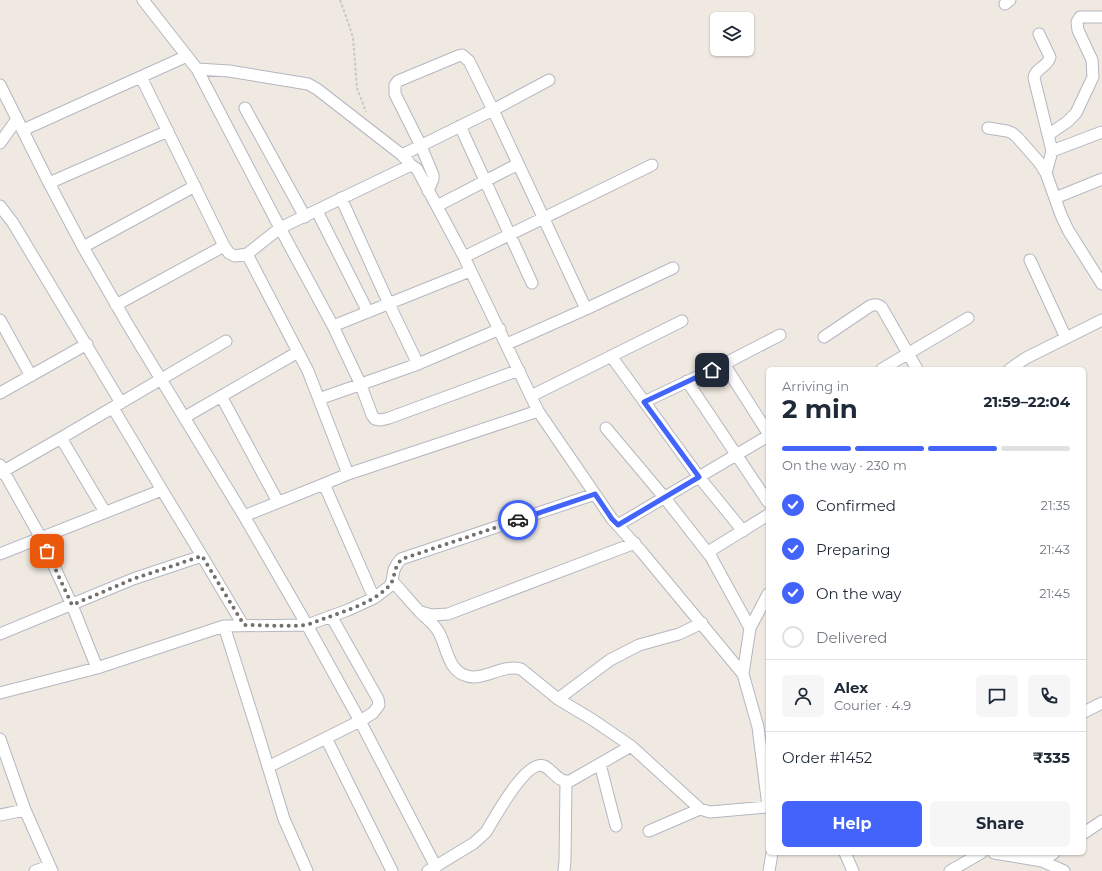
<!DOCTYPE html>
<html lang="en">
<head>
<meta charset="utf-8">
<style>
	:root { --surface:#fff; --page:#f6f6f7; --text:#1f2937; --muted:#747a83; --line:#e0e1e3; --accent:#4264fb }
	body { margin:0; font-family:Montserrat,sans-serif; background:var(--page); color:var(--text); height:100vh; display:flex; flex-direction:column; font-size:15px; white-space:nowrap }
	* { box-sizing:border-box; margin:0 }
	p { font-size:13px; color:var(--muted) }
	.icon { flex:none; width:22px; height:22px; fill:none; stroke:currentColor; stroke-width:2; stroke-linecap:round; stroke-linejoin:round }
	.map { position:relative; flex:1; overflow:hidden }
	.details { position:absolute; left:766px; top:367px; width:320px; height:488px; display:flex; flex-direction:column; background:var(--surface); border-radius:6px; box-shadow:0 1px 3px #0004 }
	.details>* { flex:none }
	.controls { position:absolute; left:710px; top:12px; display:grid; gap:8px }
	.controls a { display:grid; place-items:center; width:44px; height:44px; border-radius:6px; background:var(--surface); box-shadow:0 1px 3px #0004; font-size:20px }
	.pin { position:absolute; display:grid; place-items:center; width:34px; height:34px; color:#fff; margin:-17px; border-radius:8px; box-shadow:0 2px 6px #0006 }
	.courier { position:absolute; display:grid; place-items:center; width:40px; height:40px; margin:-20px; border:3px solid #4264fb; border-radius:50%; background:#fff; color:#222; box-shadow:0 1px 5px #0007 }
	.head em { font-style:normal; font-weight:700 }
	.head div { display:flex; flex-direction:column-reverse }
	.head { display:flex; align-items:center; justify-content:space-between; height:68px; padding:0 16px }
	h1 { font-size:26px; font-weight:700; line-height:30px }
	.bar { display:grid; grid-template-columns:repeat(4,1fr); gap:6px 4px; align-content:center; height:48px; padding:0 16px }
	.bar i { height:5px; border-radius:3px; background:var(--line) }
	.bar .active { background:var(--accent) }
	.bar p { grid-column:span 4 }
	.line { display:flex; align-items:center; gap:10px; padding:0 16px; border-top:1px solid var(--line) }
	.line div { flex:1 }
	.round { display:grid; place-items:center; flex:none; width:42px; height:42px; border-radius:6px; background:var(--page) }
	ol { padding:0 16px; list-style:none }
	li { display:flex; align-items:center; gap:12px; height:44px }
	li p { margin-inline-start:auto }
	li .icon { padding:4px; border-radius:50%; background:var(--accent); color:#fff; stroke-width:4 }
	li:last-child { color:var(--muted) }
	li i { width:22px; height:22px; border:2px solid var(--line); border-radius:50% }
	.primary-button { display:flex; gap:8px; margin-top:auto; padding:8px 16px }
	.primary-button a { flex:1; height:46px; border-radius:6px; background:var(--accent); color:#fff; font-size:16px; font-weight:700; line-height:46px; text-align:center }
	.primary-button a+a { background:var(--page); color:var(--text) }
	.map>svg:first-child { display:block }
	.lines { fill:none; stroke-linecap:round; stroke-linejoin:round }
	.minor-casing { stroke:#b4b7c1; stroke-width:13 }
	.path { stroke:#c9c9c9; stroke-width:2; stroke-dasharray:3 2; stroke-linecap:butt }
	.minor { stroke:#fff; stroke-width:11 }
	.done { stroke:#726f6d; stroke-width:4; stroke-dasharray:0 7.2 }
	.route { stroke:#4264fb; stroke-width:5 }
</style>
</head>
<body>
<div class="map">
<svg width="1102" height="871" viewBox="0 0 1102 871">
	<rect width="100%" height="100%" fill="#efe9e1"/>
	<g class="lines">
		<defs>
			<path id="minor" d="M143 0 197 69 280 228 333 326 360 383 372 415 375 419 381 420 389 418 519 370
				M1005 4 1010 0
				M1039 34 1050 57C1048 67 1035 68 1034 78L1052 151 1046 173
				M197 69 229 71 308 84 317 89 402 155 411 165
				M141 77 224 246 229 253 235 256 247 254
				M0 85 49 183 83 247 128 325 244 516 307 625 360 721 436 867
				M245 108 305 217
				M460 126 532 283
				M988 128 1007 131 1012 133 1017 137 1039 162 1046 173 1061 215 1068 230 1102 284
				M23 130 187 56
				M1048 135 1067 122 1076 113 1093 77 1092 60 1078 30 1077 22 1080 17H1102
				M0 143 17 119
				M1052 151 1102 132
				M402 155 493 110 549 80
				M49 183 168 131
				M428 191 433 179V175L421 146 395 94V85L398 81 458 56 462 55 469 61 493 110 586 309
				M341 198 389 304 418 364
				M1055 198 1102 179
				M0 206 13 223 121 403
				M437 206 518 164
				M317 211 368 312
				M83 247 195 186
				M464 257 652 165
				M1030 260 1066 338
				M116 305 224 246
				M0 320 31 376
				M333 326 470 271
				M824 337 870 306C875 304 878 304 882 308L917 369
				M507 344 586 309 673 268
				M611 356 699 477 743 531
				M724 364 768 433
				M882 369 968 318
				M1010 369 1026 358 1102 320
				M687 381 768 502
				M0 393 87 344
				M221 396 278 502
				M531 396 682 321
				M319 399 418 364 500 329
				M644 402 724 364 780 335
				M113 408 162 490
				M185 417 298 352
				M606 428 664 497 711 557 750 628
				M61 438 105 512
				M0 465 41 538 72 605 97 668
				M0 473 61 438 226 341
				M348 474 538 411
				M244 516 324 484
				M618 525 768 436
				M708 552 768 515
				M0 554 162 490 202 556 133 579 0 634
				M202 556 243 625
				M392 581C402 591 411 603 421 613 427 619 434 624 438 631 447 645 447 671 467 676 484 681 502 664 521 669L558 699 593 720 631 746 700 809 710 812 768 807
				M374 598 324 484 348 474 308 371 247 254 280 228 411 165 417 169 464 257 538 411 612 519 641 551 743 674 758 727 768 806
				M421 612 432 615 448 614 635 543
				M224 626 256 727 284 819 307 871
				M743 674 750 628 768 594
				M0 693 97 668 224 626 307 625 348 610 374 598 390 586 392 581 394 570 397 564 401 559 595 494
				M558 699 610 660 639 645 679 634 702 623
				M1084 712 1102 703
				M326 738 392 871
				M0 739 25 810 52 871
				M600 764 616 826
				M268 767 360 721 373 713 379 705 378 699 331 616
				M0 815 25 810
				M649 831 700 809
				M1084 833 1102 821
				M845 853 853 871
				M994 853 1042 861 1064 871
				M1042 861 1054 853
				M35 871 49 866
				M428 871 474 843 486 832C494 819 526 759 544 766 553 770 558 783 570 781L631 746
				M564 871 565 861 566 781
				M769 871 772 853
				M950 871 981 853"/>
		</defs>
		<!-- minor casing -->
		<use href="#minor" class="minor-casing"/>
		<!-- path -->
		<path class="path" d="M340 0 350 28 353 38 357 88 366 112"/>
		<!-- minor -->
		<use href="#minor" class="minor"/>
	</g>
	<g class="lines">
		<!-- done -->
		<path class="done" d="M47 551 72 605 133 579 202 556 244 625C264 625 285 627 305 625 312 624 319 620 326 618 347 610 373 603 389 586 396 579 392 569 402 559L518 520"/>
		<!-- route -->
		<path class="route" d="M518 520 595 494 612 519 618 525 699 477 644 402 712 370"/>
	</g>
</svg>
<div class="controls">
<a><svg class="icon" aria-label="layers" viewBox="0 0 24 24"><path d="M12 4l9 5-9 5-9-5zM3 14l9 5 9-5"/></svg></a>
</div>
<div class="pin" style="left:47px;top:551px;background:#ea580c"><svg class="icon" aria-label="bag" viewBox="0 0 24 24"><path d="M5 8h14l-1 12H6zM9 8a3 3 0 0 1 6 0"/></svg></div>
<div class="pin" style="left:712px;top:370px;background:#1f2937"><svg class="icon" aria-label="home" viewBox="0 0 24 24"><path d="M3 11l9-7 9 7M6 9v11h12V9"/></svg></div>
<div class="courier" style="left:518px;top:520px"><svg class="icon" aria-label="car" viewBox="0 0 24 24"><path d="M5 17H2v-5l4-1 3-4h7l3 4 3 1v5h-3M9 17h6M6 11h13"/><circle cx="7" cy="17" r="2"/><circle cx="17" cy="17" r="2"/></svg></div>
<section class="details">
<div class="head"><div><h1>2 min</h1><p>Arriving in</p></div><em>21:59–22:04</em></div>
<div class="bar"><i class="active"></i><i class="active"></i><i class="active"></i><i></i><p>On the way · 230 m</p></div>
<ol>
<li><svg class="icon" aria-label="check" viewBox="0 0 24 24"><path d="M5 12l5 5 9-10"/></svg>Confirmed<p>21:35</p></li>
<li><svg class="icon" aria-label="check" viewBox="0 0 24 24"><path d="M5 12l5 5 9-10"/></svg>Preparing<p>21:43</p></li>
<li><svg class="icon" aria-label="check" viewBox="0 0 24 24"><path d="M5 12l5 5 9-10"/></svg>On the way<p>21:45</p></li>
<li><i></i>Delivered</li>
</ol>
<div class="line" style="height:72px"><a class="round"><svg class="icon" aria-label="person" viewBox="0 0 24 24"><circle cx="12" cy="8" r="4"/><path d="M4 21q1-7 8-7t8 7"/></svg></a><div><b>Alex</b><p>Courier · 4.9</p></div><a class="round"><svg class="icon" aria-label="chat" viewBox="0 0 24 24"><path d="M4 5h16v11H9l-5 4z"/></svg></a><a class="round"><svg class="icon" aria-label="phone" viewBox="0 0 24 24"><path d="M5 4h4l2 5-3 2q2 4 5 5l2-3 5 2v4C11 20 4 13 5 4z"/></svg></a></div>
<div class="line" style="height:52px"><div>Order #1452</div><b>₹335</b></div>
<div class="primary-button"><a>Help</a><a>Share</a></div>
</section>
</div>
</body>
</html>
